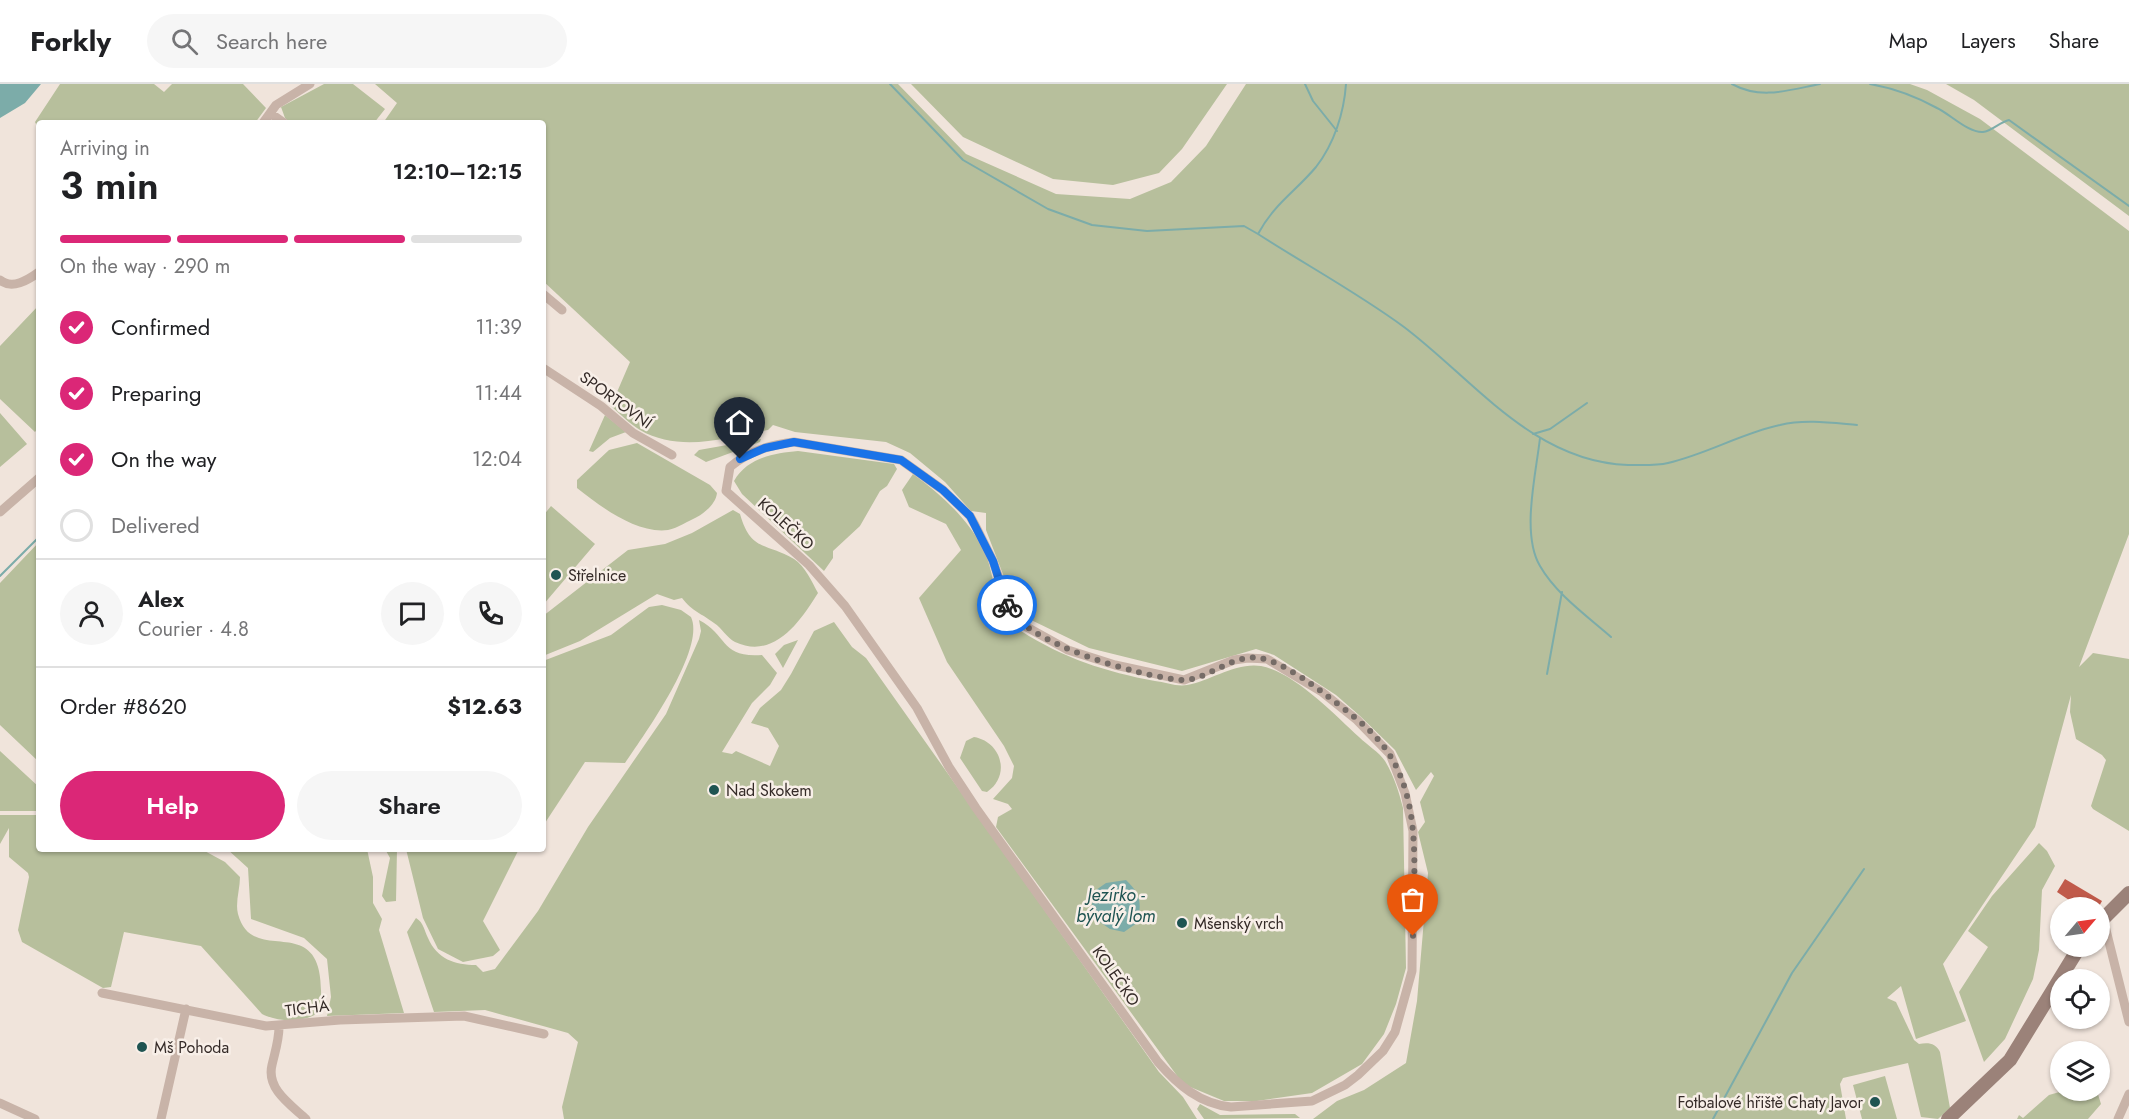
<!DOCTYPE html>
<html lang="en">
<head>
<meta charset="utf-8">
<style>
	:root { --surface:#fff; --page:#f6f6f6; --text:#202124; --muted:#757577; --line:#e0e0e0; --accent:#db2777 }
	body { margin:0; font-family:Jost,sans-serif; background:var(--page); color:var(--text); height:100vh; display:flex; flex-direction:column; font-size:22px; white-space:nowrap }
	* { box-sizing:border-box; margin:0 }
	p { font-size:20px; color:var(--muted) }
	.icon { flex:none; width:33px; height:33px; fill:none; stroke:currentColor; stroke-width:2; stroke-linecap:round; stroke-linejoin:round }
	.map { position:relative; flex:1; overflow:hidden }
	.panel { position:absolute; left:36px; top:36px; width:510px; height:732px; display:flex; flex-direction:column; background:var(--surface); border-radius:6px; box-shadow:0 2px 4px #0004 }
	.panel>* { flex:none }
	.needle { width:39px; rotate:61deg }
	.controls { position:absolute; left:2050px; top:813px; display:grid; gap:12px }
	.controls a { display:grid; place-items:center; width:60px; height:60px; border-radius:50%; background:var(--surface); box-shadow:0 2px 4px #0004; font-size:30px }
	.pin { position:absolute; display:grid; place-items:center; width:51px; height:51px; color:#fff; margin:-62px -26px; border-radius:50% 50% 50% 0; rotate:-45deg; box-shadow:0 0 6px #0007 }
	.pin .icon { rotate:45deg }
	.courier { position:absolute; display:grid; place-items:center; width:60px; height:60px; margin:-30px; border:4px solid #1a73e8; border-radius:50%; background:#fff; color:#222; box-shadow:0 2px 8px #0007 }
	.head em { font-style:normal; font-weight:600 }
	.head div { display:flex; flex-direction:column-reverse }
	.head { display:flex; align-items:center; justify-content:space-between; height:102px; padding:0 24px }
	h1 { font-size:39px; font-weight:600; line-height:45px }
	.bar { display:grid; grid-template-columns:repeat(4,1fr); gap:9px 6px; align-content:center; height:72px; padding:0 24px }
	.bar i { height:8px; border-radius:4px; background:var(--line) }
	.bar .active { background:var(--accent) }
	.bar p { grid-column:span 4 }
	.line { display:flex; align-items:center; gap:15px; padding:0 24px; border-top:2px solid var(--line) }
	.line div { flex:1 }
	.round { display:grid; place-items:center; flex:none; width:63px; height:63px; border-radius:32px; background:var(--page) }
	ol { padding:0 24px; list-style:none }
	li { display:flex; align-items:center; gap:18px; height:66px }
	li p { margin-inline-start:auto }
	li .icon { padding:6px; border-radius:50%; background:var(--accent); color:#fff; stroke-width:4 }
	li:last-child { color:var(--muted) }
	li i { width:33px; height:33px; border:3px solid var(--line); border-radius:50% }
	.cta { display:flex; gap:12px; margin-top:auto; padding:12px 24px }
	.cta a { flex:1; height:69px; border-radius:36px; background:var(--accent); color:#fff; font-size:24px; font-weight:600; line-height:69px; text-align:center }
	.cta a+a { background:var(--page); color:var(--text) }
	header { display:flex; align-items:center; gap:36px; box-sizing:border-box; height:84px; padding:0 30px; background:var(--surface); border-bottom:2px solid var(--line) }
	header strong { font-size:28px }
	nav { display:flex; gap:33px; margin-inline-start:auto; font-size:21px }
	.search { width:420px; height:54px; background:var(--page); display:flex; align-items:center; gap:15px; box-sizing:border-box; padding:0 21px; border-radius:33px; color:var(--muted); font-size:22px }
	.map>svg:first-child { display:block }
	.green { fill:#b7bf9c }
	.water { fill:#7caca9 }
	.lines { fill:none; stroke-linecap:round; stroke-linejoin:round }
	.stream { stroke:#7caca9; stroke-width:2 }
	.building { fill:#c05a4a }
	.street { stroke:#c8b3a8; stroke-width:9 }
	.secondary { stroke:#9b8279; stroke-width:14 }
	.done { stroke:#766c67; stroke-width:6; stroke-dasharray:0 10.8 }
	.route { stroke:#1a73e8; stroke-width:8 }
	.poi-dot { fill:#1f5452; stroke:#f8efe8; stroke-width:2 }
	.labels { text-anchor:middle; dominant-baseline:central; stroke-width:5; stroke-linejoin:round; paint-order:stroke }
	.street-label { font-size:16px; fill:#352b28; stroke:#f8efe8 }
	.poi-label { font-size:16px; fill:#352b28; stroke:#f8efe8; text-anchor:start }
	.water-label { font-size:18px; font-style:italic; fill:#1f5452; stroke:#f8efe8 }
</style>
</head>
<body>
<header>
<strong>Forkly</strong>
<div class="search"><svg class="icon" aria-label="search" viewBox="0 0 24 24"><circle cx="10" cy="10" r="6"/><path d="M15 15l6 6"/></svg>Search here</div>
<nav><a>Map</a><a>Layers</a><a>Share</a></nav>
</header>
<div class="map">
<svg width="2129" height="1035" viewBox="0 0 2129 1035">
	<rect width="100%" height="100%" fill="#f0e4db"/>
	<!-- green -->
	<path class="green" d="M60 0H154L164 8 172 0H243L266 24 255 39H39V46L35 38Z
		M324 0H353L385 25 374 39H290L285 34 281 23Z
		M375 0H898L966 70 1056 110 1130 115 1171 98 1206 62 1246 0H1910L1927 6 1980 35 2129 147V450L2079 583 2093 569 2129 575V747L2093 725 2091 722 2106 676 2102 671 2076 655 2070 628 2071 611 2035 743 1943 880 1966 937 1916 955 1901 902 1887 914 1896 918 1914 956 1919 960C1928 958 1936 959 1940 968L1950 1024 1938 1035 1921 1033 1908 979 1843 994 1840 1000 1846 1035H1313L1337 1017 1364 1006 1406 979 1417 917 1428 789 1418 748 1425 738 1420 718 1434 692 1431 688 1416 706 1395 666 1360 632 1336 611 1274 571 1256 565 1182 587 1089 564 1027 534 1014 519 986 446V429L971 427 945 398 910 369 886 358 795 348 773 341 768 346C726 354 680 369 640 346 630 340 620 330 611 322L630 278 543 197V39H383L397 19Z
		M911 0H1227L1182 65 1159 89 1113 101 1053 95 963 53Z
		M1946 0H2129V132L1974 16Z
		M39 221V343L35 348 0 315V262Z
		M0 329 27 360 0 383Z
		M605 331 626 348 610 354 593 368 589 367Z
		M761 355 760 358 706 378 694 371 699 366Z
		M637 359 710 401 717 409C716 419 706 428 697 433 688 437 678 444 668 446 636 450 600 422 577 404V396L609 366Z
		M798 367 894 380 897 385 887 402 880 407 860 442 833 467V474L824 487 742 410 734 397C747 374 774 369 798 367Z
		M913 390C941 410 968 435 984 466 996 492 993 529 1021 547 1063 574 1106 588 1155 597 1165 598 1177 603 1187 601 1210 597 1236 578 1261 582 1294 588 1334 630 1359 653 1367 661 1379 668 1385 677 1394 692 1399 708 1403 724L1406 884 1396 920 1384 950 1362 980 1312 1009 1257 1017H1224L1183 1000 996 743 998 733 1012 725 1008 720 993 715 1012 694 1014 682 1004 662 947 578 919 514 961 466 946 440 909 423 902 406Z
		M551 422 595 460 543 521V432Z
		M733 426 740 430C751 468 765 458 794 475 805 482 812 498 818 509 800 538 774 576 735 558 727 554 722 544 714 539 701 529 693 528 682 514L674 516 657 510 580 557 543 572V532L628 466 665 460 692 449Z
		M39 458V678L0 641V499Z
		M662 521 681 526 691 533C706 565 644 651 625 679L585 678 543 742V577L611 551 649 523Z
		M699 536C729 552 720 574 762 571L777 589 770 601 752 619 722 668 732 670 736 667 770 682 779 662 768 644 751 639 760 624 781 606 791 590 814 547 834 538 852 563 866 574 1159 988 1183 1013 1197 1035H564L562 1023 578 958 568 949 485 926 434 928 407 848 416 834C424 839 424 846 428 854 437 875 455 881 476 881L483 888 495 885 538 827 588 743 666 630 699 555 701 547Z
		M798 556 783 584 775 570 784 561Z
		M974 653C1002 658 1011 692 987 708L982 707 960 674 966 657Z
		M0 667 39 703V727H0Z
		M0 731H39V765H201L225 778 240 793C240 805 235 819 238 830 253 888 331 816 320 927 305 940 278 938 262 930L201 862 124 848 111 903 103 904 22 858 18 846 29 793 28 789 9 773V744L0 760Z
		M2039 759 2047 767 2055 782 2042 806 2039 866 2033 895 2005 955 1984 978 1959 908 1988 863 1968 847 1992 812Z
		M227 765H367L373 793V819L382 835 379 846 404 929 327 932 331 913 327 875 304 854 251 835 248 784Z
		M385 765H397L396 817 386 818 382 812 390 774Z
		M406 765H519L483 837 500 866 493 872 463 878 438 865 423 834Z
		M1885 992 1897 1035H1862L1853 1001Z
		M2063 1007H2097L2101 1020 2088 1035H2017L2019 1031 2023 1034 2049 1011Z
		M1200 1020 1220 1031 1295 1030 1300 1034 1204 1035 1197 1025Z"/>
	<!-- water -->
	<path class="water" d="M0 0H41L25 19 0 34Z
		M1126 796C1141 810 1142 820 1137 839L1124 848 1110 845 1094 834 1092 820 1096 806 1106 799Z"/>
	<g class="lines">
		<!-- stream -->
		<path class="stream" d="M890 0 963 76 1048 125 1092 141 1147 147 1244 142 1258 150C1274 120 1295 108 1316 83 1334 60 1344 29 1346 0
			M1305 0 1313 17 1337 47
			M1732 0C1761 16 1789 6 1820 0
			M1870 0C1893 4 1917 13 1937 24 1950 30 1968 49 1983 48 1992 47 2000 38 2009 36L2129 122
			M1258 150C1306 181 1358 209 1404 243 1473 295 1533 378 1628 381 1640 381 1656 382 1668 379 1707 370 1742 349 1780 341 1805 335 1833 339 1857 341
			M1533 350 1550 345 1587 319
			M1540 354C1536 390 1521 450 1540 482 1556 510 1587 532 1611 553
			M0 492 39 453
			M1547 590 1562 508
			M1713 1035 1792 889 1864 785"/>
	</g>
	<!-- building -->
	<path class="building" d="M2065 795 2102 817 2098 824H2081L2057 808Z"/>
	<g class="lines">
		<!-- street -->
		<path class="street" d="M270 29 284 39
			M263 39 276 21 310 0
			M0 196C12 206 28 196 39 188
			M543 210 562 226
			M543 284 601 322 633 349 672 371
			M794 358 901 376 943 406 970 432 975 441 993 477 1010 527 1023 541 1068 566 1115 581 1184 596 1234 576 1248 574 1267 575 1322 608 1357 636 1390 670 1405 709 1413 747 1412 887 1395 948 1383 967 1358 991 1345 1001 1312 1017 1231 1023C1200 1020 1178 1001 1158 978L976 724 949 683 917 624 845 522 809 481 726 407 730 383C748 367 770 361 794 358Z
			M0 428 39 394
			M2103 834 2129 938
			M102 909 266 942 340 936 464 932 544 950
			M279 943C279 956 275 968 272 981 266 1005 291 1021 306 1035
			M0 1019 35 1035
			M161 1035 186 925
			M2118 1035 2129 1010"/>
		<!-- secondary -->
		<path class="secondary" d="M2100 838 2129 809
			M1948 1035 2010 976 2080 862"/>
	</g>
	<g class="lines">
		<!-- done -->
		<path class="done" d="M1007 521C1023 559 1141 593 1182 596 1207 597 1231 570 1259 574 1278 576 1311 599 1326 611 1348 628 1374 646 1389 670 1423 722 1413 794 1413 852"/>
		<!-- route -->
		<path class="route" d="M740 375 765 364 794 358 901 376 943 406 970 432 993 477 1007 521"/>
	</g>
	<!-- markers -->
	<g class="poi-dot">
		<circle cx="556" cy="491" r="6"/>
		<circle cx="714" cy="706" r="6"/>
		<circle cx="1182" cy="839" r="6"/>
		<circle cx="142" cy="963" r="6"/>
		<circle cx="1875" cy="1018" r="6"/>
	</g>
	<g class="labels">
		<!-- street labels -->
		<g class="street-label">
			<text transform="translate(616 316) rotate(36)">SPORTOVNÍ</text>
			<text transform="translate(786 440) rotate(42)">KOLEČKO</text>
			<text transform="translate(1116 892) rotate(55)">KOLEČKO</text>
			<text transform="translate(307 924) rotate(-7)">TICHÁ</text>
		</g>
		<!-- poi labels -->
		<g class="poi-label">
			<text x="568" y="491">Střelnice</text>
			<text x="726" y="706">Nad Skokem</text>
			<text x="1194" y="839">Mšenský vrch</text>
			<text x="154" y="963">Mš Pohoda</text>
			<text x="1863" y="1018" text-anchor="end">Fotbalové hřiště Chaty Javor</text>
		</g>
		<!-- water labels -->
		<g class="water-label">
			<text x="1116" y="811">Jezírko -<tspan x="1116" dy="21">bývalý lom</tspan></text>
		</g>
	</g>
</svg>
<div class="controls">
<a><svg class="needle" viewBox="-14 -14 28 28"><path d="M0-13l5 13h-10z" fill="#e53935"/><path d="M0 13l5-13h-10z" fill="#757577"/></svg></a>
<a><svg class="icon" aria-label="locate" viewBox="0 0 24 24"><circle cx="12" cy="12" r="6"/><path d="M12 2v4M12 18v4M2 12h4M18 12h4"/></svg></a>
<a><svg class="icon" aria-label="layers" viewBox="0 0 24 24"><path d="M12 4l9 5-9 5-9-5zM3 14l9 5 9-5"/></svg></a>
</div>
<div class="pin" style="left:1413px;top:852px;background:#ea580c"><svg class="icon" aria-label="bag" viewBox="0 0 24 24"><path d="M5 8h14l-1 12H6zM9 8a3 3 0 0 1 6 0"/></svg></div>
<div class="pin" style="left:740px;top:375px;background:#1f2937"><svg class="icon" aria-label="home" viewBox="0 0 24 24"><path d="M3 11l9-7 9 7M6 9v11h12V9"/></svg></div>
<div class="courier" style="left:1007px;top:521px"><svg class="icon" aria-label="bike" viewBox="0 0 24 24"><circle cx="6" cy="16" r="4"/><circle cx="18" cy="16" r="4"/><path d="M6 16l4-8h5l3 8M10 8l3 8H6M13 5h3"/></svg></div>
<section class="panel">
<div class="head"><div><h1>3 min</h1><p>Arriving in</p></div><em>12:10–12:15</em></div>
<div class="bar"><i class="active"></i><i class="active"></i><i class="active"></i><i></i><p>On the way · 290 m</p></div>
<ol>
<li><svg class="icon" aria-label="check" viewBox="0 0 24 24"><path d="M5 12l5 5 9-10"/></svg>Confirmed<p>11:39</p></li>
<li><svg class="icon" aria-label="check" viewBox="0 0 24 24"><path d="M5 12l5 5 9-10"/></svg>Preparing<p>11:44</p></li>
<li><svg class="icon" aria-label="check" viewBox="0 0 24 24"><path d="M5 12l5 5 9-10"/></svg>On the way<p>12:04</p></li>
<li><i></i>Delivered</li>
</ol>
<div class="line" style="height:108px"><a class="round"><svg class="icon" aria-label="person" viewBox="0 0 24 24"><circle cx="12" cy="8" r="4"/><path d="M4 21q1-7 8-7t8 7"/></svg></a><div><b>Alex</b><p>Courier · 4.8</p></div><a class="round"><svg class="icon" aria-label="chat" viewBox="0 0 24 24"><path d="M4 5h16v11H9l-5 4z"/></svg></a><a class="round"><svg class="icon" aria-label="phone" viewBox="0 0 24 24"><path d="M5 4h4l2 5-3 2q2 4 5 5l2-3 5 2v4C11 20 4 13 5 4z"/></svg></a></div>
<div class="line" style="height:78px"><div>Order #8620</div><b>$12.63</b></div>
<div class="cta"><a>Help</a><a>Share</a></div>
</section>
</div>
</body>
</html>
